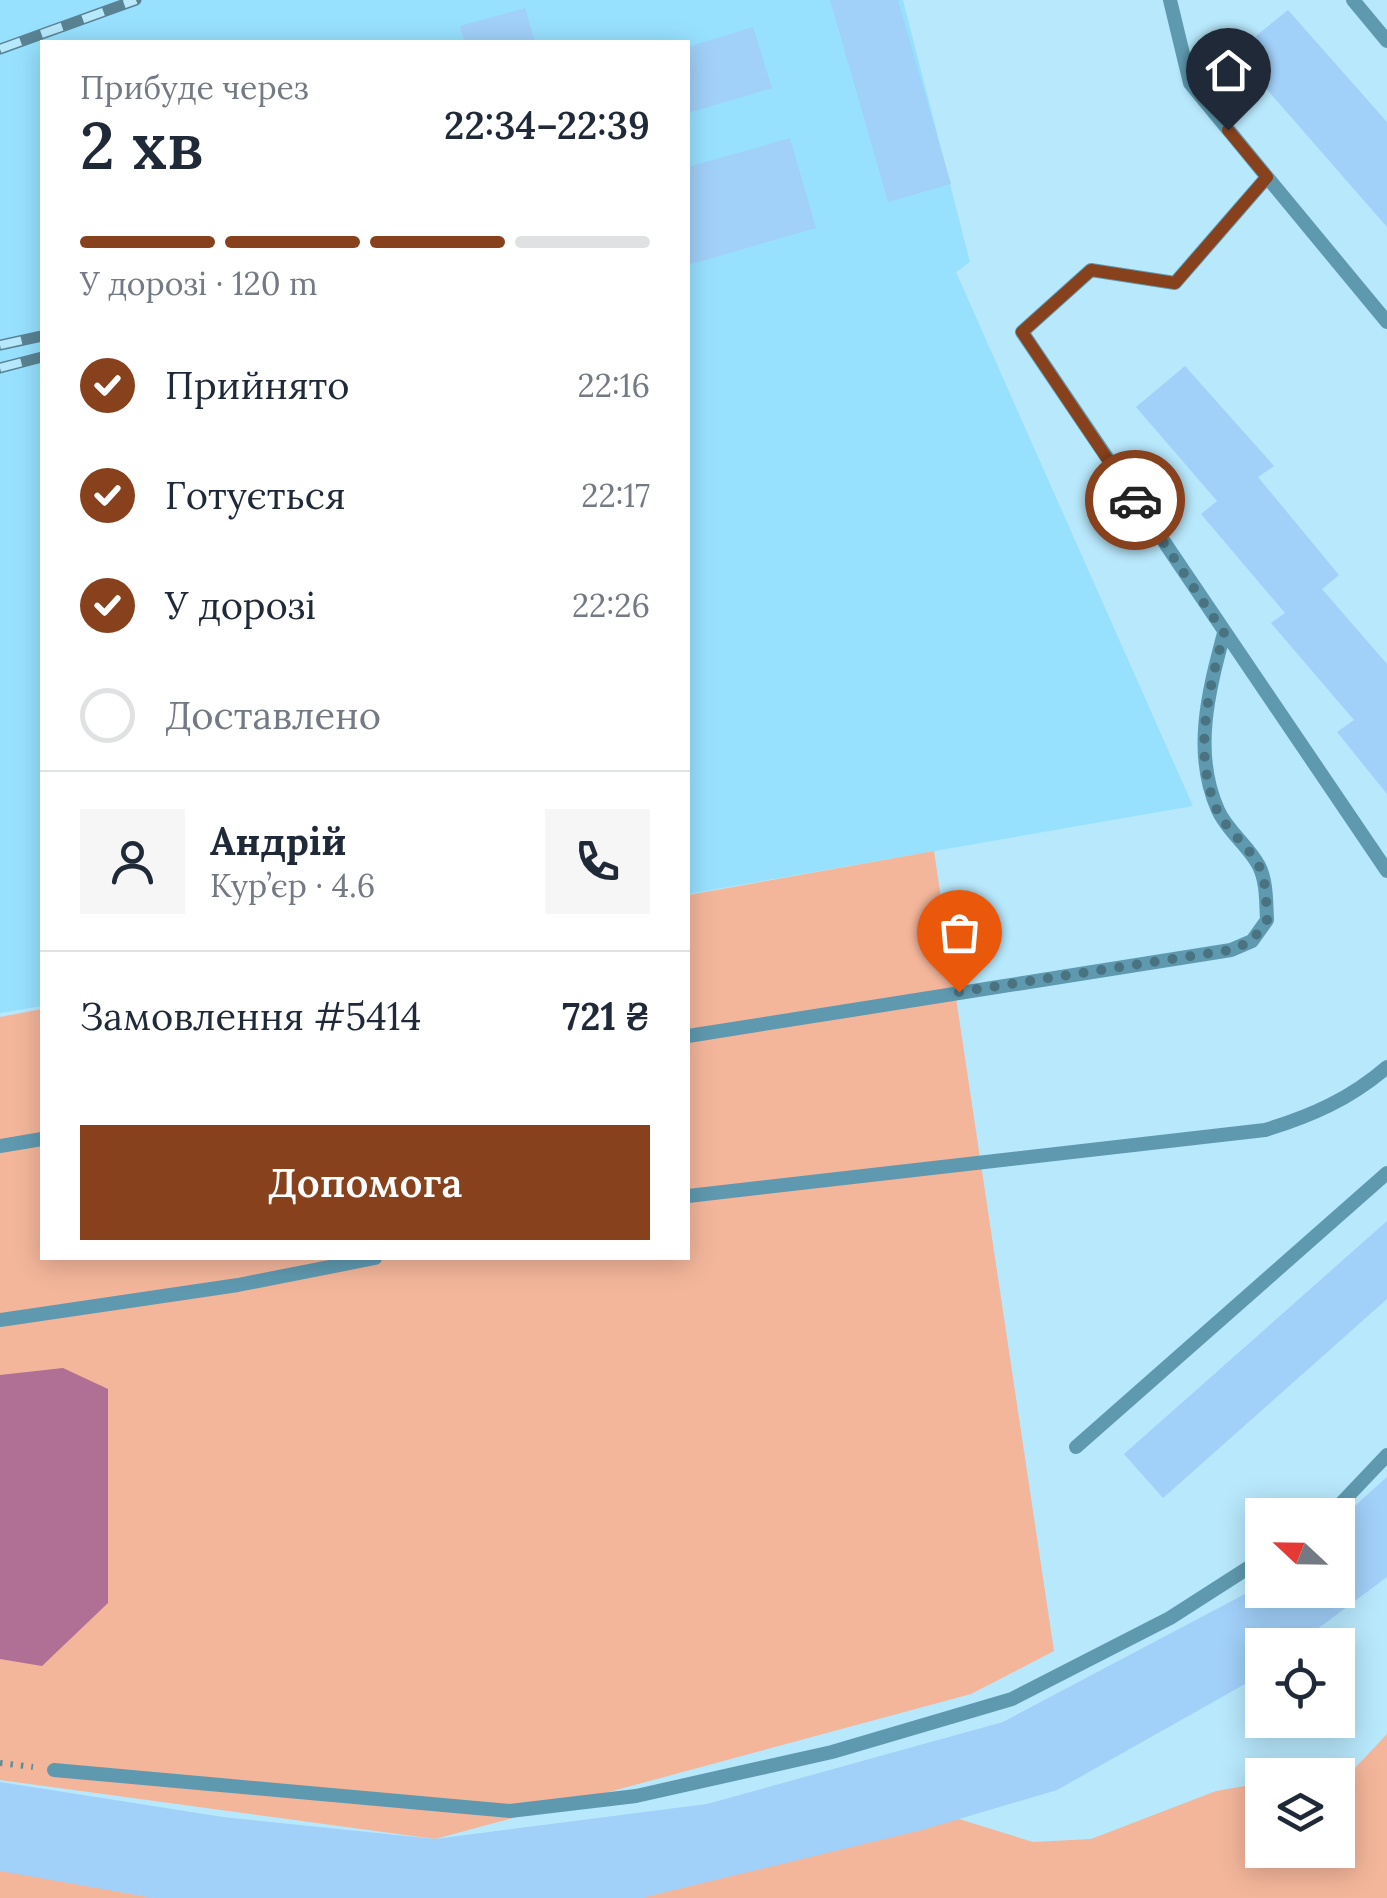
<!DOCTYPE html>
<html lang="uk">
<head>
<meta charset="utf-8">
<style>
	:root { --surface:#fff; --page:#f6f6f7; --text:#1f2937; --muted:#747a83; --line:#e0e1e3; --accent:#87411d }
	body { margin:0; font-family:Lora,serif; background:var(--page); color:var(--text); height:100vh; display:flex; flex-direction:column; font-size:38px; white-space:nowrap }
	* { box-sizing:border-box; margin:0 }
	p { font-size:32px; color:var(--muted) }
	.icon { flex:none; width:55px; height:55px; fill:none; stroke:currentColor; stroke-width:2; stroke-linecap:round; stroke-linejoin:round }
	.map { position:relative; flex:1; overflow:hidden }
	.panel { position:absolute; left:40px; top:40px; width:650px; height:1220px; display:flex; flex-direction:column; background:var(--surface); border-radius:0px; box-shadow:0 5px 25px #0003 }
	.panel>* { flex:none }
	.needle { width:65px; rotate:292deg }
	.fabs { position:absolute; left:1245px; top:1498px; display:grid; gap:20px }
	.fabs a { display:grid; place-items:center; width:110px; height:110px; border-radius:0px; background:var(--surface); box-shadow:0 5px 25px #0003; font-size:50px }
	.pin { position:absolute; display:grid; place-items:center; width:85px; height:85px; color:#fff; margin:-102px -42px; border-radius:50% 50% 50% 0; rotate:-45deg; box-shadow:0 0 10px #0007 }
	.pin .icon { rotate:45deg }
	.courier { position:absolute; display:grid; place-items:center; width:100px; height:100px; margin:-50px; border:8px solid #87411d; border-radius:50%; background:#fff; color:#222; box-shadow:0 2px 12px #0007 }
	.head em { font-style:normal; font-weight:600 }
	.head div { display:flex; flex-direction:column-reverse }
	.head { display:flex; align-items:center; justify-content:space-between; height:170px; padding:0 40px }
	h1 { font-size:65px; font-weight:600; line-height:75px }
	.bar { display:grid; grid-template-columns:repeat(4,1fr); gap:15px 10px; align-content:center; height:120px; padding:0 40px }
	.bar i { height:12px; border-radius:8px; background:var(--line) }
	.bar .active { background:var(--accent) }
	.bar p { grid-column:span 4 }
	.line { display:flex; align-items:center; gap:25px; padding:0 40px; border-top:2px solid var(--line) }
	.line div { flex:1 }
	.round { display:grid; place-items:center; flex:none; width:105px; height:105px; border-radius:0px; background:var(--page) }
	ol { padding:0 40px; list-style:none }
	li { display:flex; align-items:center; gap:30px; height:110px }
	li p { margin-inline-start:auto }
	li .icon { padding:10px; border-radius:50%; background:var(--accent); color:#fff; stroke-width:4 }
	li:last-child { color:var(--muted) }
	li i { width:55px; height:55px; border:5px solid var(--line); border-radius:50% }
	.cta { display:flex; gap:20px; margin-top:auto; padding:20px 40px }
	.cta a { flex:1; height:115px; border-radius:0px; background:var(--accent); color:#fff; font-size:40px; font-weight:600; line-height:115px; text-align:center }
	.map>svg:first-child { display:block }
	.built { fill:#97e1ff }
	.green { fill:#f3b69b }
	.water { fill:#b06f94 }
	.building { fill:#a1d0f9 }
	.lines { fill:none; stroke-linecap:round; stroke-linejoin:round }
	.path { stroke:#618c9c; stroke-width:6; stroke-dasharray:2.5 8; stroke-linecap:butt }
	.lane { stroke:#5f99af; stroke-width:14 }
	.rail-casing { stroke:#598393; stroke-width:11 }
	.rail { stroke:#b8e8fc; stroke-width:8; stroke-dasharray:22; stroke-linecap:butt }
	.done { stroke:#4a7382; stroke-width:10; stroke-dasharray:0 18 }
	.route { stroke:#87411d; stroke-width:12 }
</style>
</head>
<body>
<div class="map">
<svg width="1387" height="1898" viewBox="0 0 1387 1898">
	<rect width="100%" height="100%" fill="#b8e8fc"/>
	<!-- built -->
	<path class="built" d="M0 0H903L970 262 956 272 1193 806 688 894V42H42V1006L0 1013Z"/>
	<!-- green -->
	<path class="green" d="M934 851 1054 1651 971 1694 435 1839 0 1780V1017L42 1009V1258H688V895Z
		M1387 1734V1898H640L959 1819 1033 1842 1091 1839 1216 1791 1262 1783V1850H1338V1775H1311L1355 1768Z
		M0 1870 154 1898H0Z"/>
	<!-- water -->
	<path class="water" d="M63 1368 108 1389V1603L42 1666 0 1659V1375Z"/>
	<!-- building -->
	<path class="building" d="M830 0H898L951 184 888 202Z
		M525 8 535 42H465L460 26Z
		M1288 10 1387 122V227L1235 53Z
		M753 27 772 88 688 113V47Z
		M790 138 816 228 688 265V167Z
		M1185 366 1274 466 1258 477 1339 575 1322 589 1387 664V794L1337 732 1354 720 1271 623 1285 613 1201 514 1217 501 1136 407Z
		M1387 1221V1299L1163 1498 1124 1454Z
		M1387 1477V1577L1296 1645H1262V1670L1245 1684 1057 1790 922 1830 641 1898H154L0 1871V1782L223 1817 435 1839 707 1804 1003 1722 1262 1585V1590H1338V1521Z"/>
	<g class="lines">
		<!-- path -->
		<path class="path" d="M0 1763 33 1767"/>
		<!-- lane -->
		<path class="lane" d="M1170 0 1190 83 1267 177
			M1353 0 1387 41
			M1387 322 1267 177 1175 283 1091 270 1022 332 1387 871
			M688 1036 1231 950 1252 941 1267 920C1266 903 1267 882 1259 866 1249 846 1227 831 1218 810 1192 752 1209 690 1224 633
			M0 1146 42 1139
			M688 1196 1265 1130C1311 1116 1350 1099 1387 1067
			M0 1320 238 1285 375 1258
			M1076 1447 1387 1173
			M1330 1515 1387 1455
			M54 1770 510 1811 636 1796 832 1752 1012 1699 1170 1618 1262 1559"/>
		<defs>
			<path id="rail" d="M0 49 136 0
				M0 345 42 336
				M0 368 42 357"/>
		</defs>
		<!-- rail casing -->
		<use href="#rail" class="rail-casing"/>
		<!-- rail -->
		<use href="#rail" class="rail"/>
	</g>
	<g class="lines">
		<!-- done -->
		<path class="done" d="M959 992 1231 950 1252 941 1267 920C1266 903 1267 882 1259 866 1249 846 1227 831 1217 810 1192 752 1209 690 1224 633L1135 500"/>
		<!-- route -->
		<path class="route" d="M1135 500 1022 332 1091 270 1175 283 1267 177 1228 130"/>
	</g>
</svg>
<div class="fabs">
<a><svg class="needle" viewBox="-14 -14 28 28"><path d="M0-13l5 13h-10z" fill="#e53935"/><path d="M0 13l5-13h-10z" fill="#747a83"/></svg></a>
<a><svg class="icon" aria-label="locate" viewBox="0 0 24 24"><circle cx="12" cy="12" r="6"/><path d="M12 2v4M12 18v4M2 12h4M18 12h4"/></svg></a>
<a><svg class="icon" aria-label="layers" viewBox="0 0 24 24"><path d="M12 4l9 5-9 5-9-5zM3 14l9 5 9-5"/></svg></a>
</div>
<div class="pin" style="left:959px;top:992px;background:#ea580c"><svg class="icon" aria-label="bag" viewBox="0 0 24 24"><path d="M5 8h14l-1 12H6zM9 8a3 3 0 0 1 6 0"/></svg></div>
<div class="pin" style="left:1228px;top:130px;background:#1f2937"><svg class="icon" aria-label="home" viewBox="0 0 24 24"><path d="M3 11l9-7 9 7M6 9v11h12V9"/></svg></div>
<div class="courier" style="left:1135px;top:500px"><svg class="icon" aria-label="car" viewBox="0 0 24 24"><path d="M5 17H2v-5l4-1 3-4h7l3 4 3 1v5h-3M9 17h6M6 11h13"/><circle cx="7" cy="17" r="2"/><circle cx="17" cy="17" r="2"/></svg></div>
<section class="panel">
<div class="head"><div><h1>2 хв</h1><p>Прибуде через</p></div><em>22:34–22:39</em></div>
<div class="bar"><i class="active"></i><i class="active"></i><i class="active"></i><i></i><p>У дорозі · 120 m</p></div>
<ol>
<li><svg class="icon" aria-label="check" viewBox="0 0 24 24"><path d="M5 12l5 5 9-10"/></svg>Прийнято<p>22:16</p></li>
<li><svg class="icon" aria-label="check" viewBox="0 0 24 24"><path d="M5 12l5 5 9-10"/></svg>Готується<p>22:17</p></li>
<li><svg class="icon" aria-label="check" viewBox="0 0 24 24"><path d="M5 12l5 5 9-10"/></svg>У дорозі<p>22:26</p></li>
<li><i></i>Доставлено</li>
</ol>
<div class="line" style="height:180px"><a class="round"><svg class="icon" aria-label="person" viewBox="0 0 24 24"><circle cx="12" cy="8" r="4"/><path d="M4 21q1-7 8-7t8 7"/></svg></a><div><b>Андрій</b><p>Кур’єр · 4.6</p></div><a class="round"><svg class="icon" aria-label="phone" viewBox="0 0 24 24"><path d="M5 4h4l2 5-3 2q2 4 5 5l2-3 5 2v4C11 20 4 13 5 4z"/></svg></a></div>
<div class="line" style="height:130px"><div>Замовлення #5414</div><b>721 ₴</b></div>
<div class="cta"><a>Допомога</a></div>
</section>
</div>
</body>
</html>
